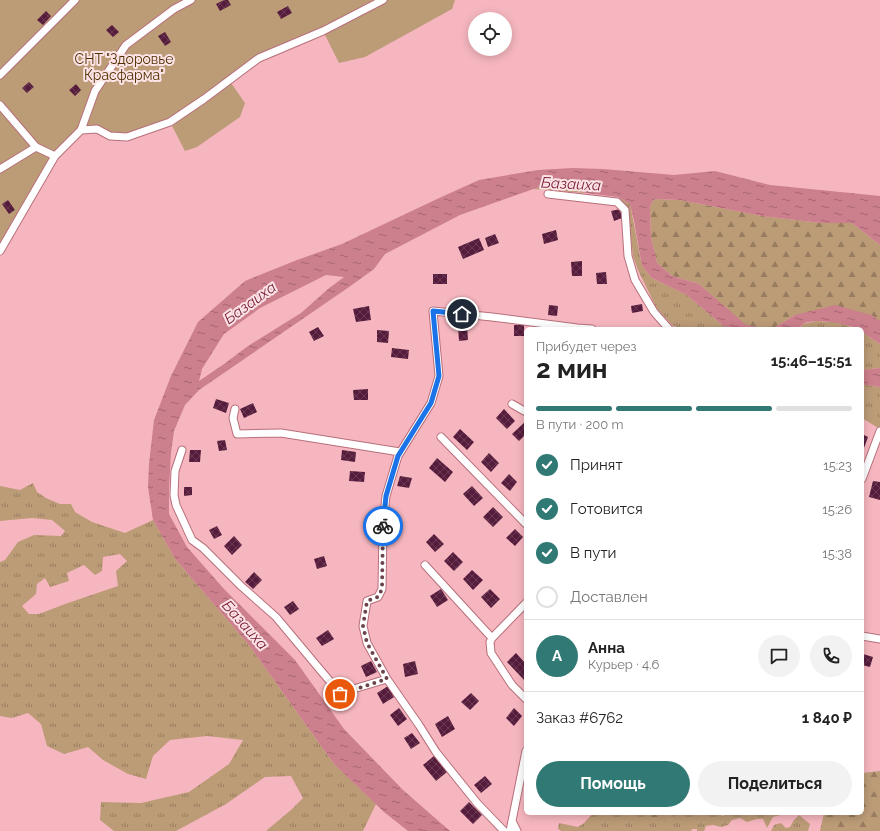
<!DOCTYPE html>
<html lang="ru">
<head>
<meta charset="utf-8">
<style>
	:root { --surface:#fff; --page:#f2f2f2; --text:#222; --muted:#767676; --line:#e0e0e0; --accent:#317974 }
	body { margin:0; font-family:Raleway,sans-serif; background:var(--page); color:var(--text); height:100vh; display:flex; flex-direction:column; font-size:15px; white-space:nowrap }
	* { box-sizing:border-box; margin:0 }
	p { font-size:13px; color:var(--muted) }
	.icon { flex:none; width:22px; height:22px; fill:none; stroke:currentColor; stroke-width:2; stroke-linecap:round; stroke-linejoin:round }
	.map { position:relative; flex:1; overflow:hidden }
	.drawer { position:absolute; left:524px; top:327px; width:340px; height:488px; display:flex; flex-direction:column; background:var(--surface); border-radius:6px; box-shadow:0 2px 10px #0003 }
	.drawer>* { flex:none }
	.controls { position:absolute; left:468px; top:12px; display:grid; gap:8px }
	.controls a { display:grid; place-items:center; width:44px; height:44px; border-radius:50%; background:var(--surface); box-shadow:0 2px 10px #0003; font-size:20px }
	.pin { position:absolute; display:grid; place-items:center; width:34px; height:34px; color:#fff; margin:-17px; border:2px solid #fff; border-radius:50%; box-shadow:0 1px 4px #0007 }
	.courier { position:absolute; display:grid; place-items:center; width:40px; height:40px; margin:-20px; border:3px solid #1a73e8; border-radius:50%; background:#fff; color:#222; box-shadow:0 1px 5px #0007 }
	.head em { font-style:normal; font-weight:700 }
	.head div { display:flex; flex-direction:column-reverse }
	.head { display:flex; align-items:center; justify-content:space-between; height:68px; padding:0 12px }
	h1 { font-size:26px; font-weight:700; line-height:30px }
	.bar { display:grid; grid-template-columns:repeat(4,1fr); gap:6px 4px; align-content:center; height:48px; padding:0 12px }
	.bar i { height:5px; border-radius:3px; background:var(--line) }
	.bar .on { background:var(--accent) }
	.bar p { grid-column:span 4 }
	.line { display:flex; align-items:center; gap:10px; padding:0 12px; border-top:1px solid var(--line) }
	.line div { flex:1 }
	.round { display:grid; place-items:center; flex:none; width:42px; height:42px; border-radius:21px; background:var(--page) }
	ol { padding:0 12px; list-style:none }
	li { display:flex; align-items:center; gap:12px; height:44px }
	li p { margin-inline-start:auto }
	li .icon { padding:4px; border-radius:50%; background:var(--accent); color:#fff; stroke-width:4 }
	li:last-child { color:var(--muted) }
	li i { width:22px; height:22px; border:2px solid var(--line); border-radius:50% }
	.primary-button { display:flex; gap:8px; margin-top:auto; padding:8px 12px }
	.primary-button a { flex:1; height:46px; border-radius:24px; background:var(--accent); color:#fff; font-size:16px; font-weight:700; line-height:46px; text-align:center }
	.primary-button a+a { background:var(--page); color:var(--text) }
	.map>svg:first-child { display:block }
	.grass { fill:url(#grass-tufts); fill-rule:evenodd }
	.forest { fill:url(#forest-firs) }
	.garden { fill:#bc9b77 }
	.water { fill:url(#water-ripples); fill-rule:evenodd }
	.building { fill:url(#building-cross-hatch) }
	.lines { fill:none; stroke-linecap:round; stroke-linejoin:round }
	.minor-casing { stroke:#b86f7b; stroke-width:9 }
	.minor { stroke:#fff; stroke-width:7 }
	.done { stroke:#6b444b; stroke-width:4; stroke-dasharray:0 7.2 }
	.route { stroke:#1a73e8; stroke-width:5 }
	.labels { text-anchor:middle; dominant-baseline:central; stroke-width:4; stroke-linejoin:round; paint-order:stroke }
	.park-label { font-size:14px; fill:#513000; stroke:#fce3e6 }
	.water-label { font-size:15px; font-style:italic; fill:#781b35; stroke:#fce3e6 }
</style>
</head>
<body>
<div class="map">
<svg width="880" height="831" viewBox="0 0 880 831">
	<defs>
		<pattern id="grass-tufts" width="24" height="20" patternUnits="userSpaceOnUse"><rect width="24" height="20" fill="#bc9b77"/><path d="M3 7l-1-3M5 7V3M7 7l1-3M15 17l-1-3M17 17v-4M19 17l1-3" fill="none" stroke="#987c60"/></pattern>
		<pattern id="forest-firs" width="22" height="20" patternUnits="userSpaceOnUse"><rect width="22" height="20" fill="#bc9b77"/><path d="M5 1l3.5 6h-7zM16 11l3.5 6h-7z" fill="#987c60"/></pattern>
		<pattern id="water-ripples" width="26" height="14" patternUnits="userSpaceOnUse"><rect width="26" height="14" fill="#cc7f8c"/><path d="M2 4q2-2 4 0t4 0M15 11q2-2 4 0t4 0" fill="none" stroke="#a56671"/></pattern>
		<pattern id="building-cross-hatch" width="8" height="8" patternUnits="userSpaceOnUse"><rect width="8" height="8" fill="#561c3c"/><path d="M0 0l8 8M0 8l8-8" fill="none" stroke="#6a3a54"/></pattern>
	</defs>
	<rect width="100%" height="100%" fill="#f6b6bf"/>
	<!-- grass -->
	<path class="grass" d="M542 186 575 188 586 193 533 189Z
		M618 197 630 204 642 266 652 278 687 295 727 329H687L673 326 657 309 638 270 633 256 627 206Z
		M816 321 835 322 859 329H799L803 324Z
		M862 332 880 344V368L862 370Z
		M862 385H868L880 387V429L862 418Z
		M33 483 37 492 46 498 60 504H71L75 512 92 522 125 533 153 520 176 560 249 645 334 764 376 804 363 831H266L292 809 303 798 291 776 265 777 226 804 176 831H114L100 820 101 802 141 803 189 792 229 764 243 740 207 736 170 740 153 756 146 779 128 774 103 760 88 747 64 754 47 746 41 724 28 713 12 718 0 716V562L5 560 18 542 34 535 61 536 65 531 52 520 32 518 10 520 0 521V486L20 490ZM120 554 127 561 116 571 118 586 65 604 39 614H29L22 606 36 594 37 584 45 578 50 587 69 581 67 573 84 565 95 575 102 571 103 557Z
		M593 813H652L651 816 668 821 678 813H716L723 816 728 813H788L773 817 767 828 763 819H757L747 822 740 818 732 820 728 825 721 827 713 825 706 826 704 831H697V829H692L691 831H561L558 829 559 823 578 827 584 823Z
		M799 815 810 824 808 831H771L774 825 781 823 786 828 790 827 794 820Z"/>
	<!-- forest -->
	<path class="forest" d="M655 199 680 200 762 216 821 223H852L880 245V321L871 315H795L772 329 746 326 699 284 672 276 657 263 651 237 650 208 652 202Z
		M880 771V831H820L824 813H862V773Z
		M652 813H678L668 821 656 824 651 816Z"/>
	<!-- garden -->
	<path class="garden" d="M0 0H455L452 9 365 57 339 63 323 31 259 58 229 80 245 103 240 117 197 147 185 151 170 122 127 137 97 129 81 130 55 156 0 251Z"/>
	<!-- water -->
	<path class="water" d="M572 168 603 169 674 175 715 171 770 185 880 196V245L852 223H821L762 216 680 200 655 199 652 202 650 208 651 237 657 263 672 276 699 284 746 325 770 329H727L687 295 652 278 642 266 634 221 630 204 618 197 586 193 575 188 542 186 460 215 385 254 374 269 352 285 199 390 185 405 174 431 171 453 169 488V514L187 547 224 589 295 660 344 729 403 790 450 831H408L384 812 334 764 249 645 176 560 153 520 148 487 149 464 154 420 171 376 198 322 245 281 297 260 342 244 437 199 479 180 538 170ZM326 275 344 277 328 289 301 313 248 346 224 364 199 381 202 369 224 334 260 308Z
		M835 305 871 315 880 321V344L862 332V329H859C846 324 815 317 803 324 801 326 800 327 799 329H772L795 315Z
		M880 368V387L868 385H862V370Z"/>
	<!-- building -->
	<path class="building" d="M224 0H228L231 5 220 11 216 4Z
		M288 6 292 13 281 19 277 12Z
		M46 11 51 16 43 25 37 20Z
		M112 25 119 32 113 37 106 30Z
		M165 32 171 42 165 46 158 36Z
		M29 82 34 87 27 93 22 88Z
		M76 84 81 90 75 96 69 90Z
		M8 200 15 210 9 214 2 204Z
		M620 209 622 218 614 221 611 211Z
		M556 230 558 240 544 244 542 234Z
		M495 234 499 243 488 247 485 238Z
		M479 238 484 250 463 259 458 247Z
		M582 261V276H572L571 262Z
		M606 272 607 284H597L596 273Z
		M433 274H447V284H433Z
		M642 304 643 311 632 313 631 306Z
		M549 305 558 306 557 316 548 315Z
		M369 306 371 320 356 322 353 309Z
		M514 325H524V336H514Z
		M458 326H467L468 340 459 341Z
		M318 327 324 336 314 341 309 332Z
		M377 330 389 331 388 343 377 342Z
		M392 348 409 350 408 359 391 357Z
		M368 389V400H354L353 390Z
		M216 399 229 403 226 413 213 408Z
		M253 403 257 412 244 418 240 409Z
		M504 409 515 421 507 429 496 418Z
		M525 422 526 423V434L519 441 512 434Z
		M460 429 474 442 467 450 453 437Z
		M862 434 868 437 864 448H862Z
		M225 440 227 450 219 451 217 441Z
		M190 450H201L200 462H189Z
		M342 450 356 452 355 462 341 460Z
		M489 453 499 463 491 472 481 462Z
		M437 458 453 472 445 482 429 468Z
		M350 471 365 472 364 482 349 481Z
		M509 474 517 482 510 491 501 483Z
		M400 476 412 478 409 488 397 486Z
		M873 481 880 482V500L869 497Z
		M472 486 483 498 474 506 463 494Z
		M184 487H192V495L184 496Z
		M493 507 503 517 493 527 483 517Z
		M217 526 222 535 214 539 209 530Z
		M515 529 523 537 515 546 506 538Z
		M434 534 444 544 435 552 426 542Z
		M234 536 242 545 232 555 224 546Z
		M453 552 463 562 454 571 444 561Z
		M324 556 327 566 317 569 314 559Z
		M472 570 483 580 473 590 463 579Z
		M254 572 262 580 253 589 245 582Z
		M441 589 448 600 437 607 430 596Z
		M490 589 500 599 491 608 481 597Z
		M293 601 299 609 290 615 284 607Z
		M328 630 334 639 322 646 316 638Z
		M516 653 526 664V682L507 662Z
		M863 654 873 657 870 667 862 665Z
		M371 661 377 672 366 677 361 666Z
		M415 661 418 674 405 677 403 664Z
		M388 686 394 697 383 704 377 693Z
		M471 693 479 701 470 710 461 702Z
		M399 708 407 719 398 726 390 715Z
		M514 708 522 716 514 726 506 718Z
		M448 716 455 729 442 737 435 724Z
		M412 733 420 743 411 749 404 738Z
		M434 756 447 772 436 781 423 765Z
		M485 776 492 784 481 793 474 785Z
		M469 802 482 815 473 824 460 811Z"/>
	<g class="lines">
		<defs>
			<path id="minor" d="M0 75 75 0
				M0 105 36 147 55 156
				M81 130 97 129 110 136 127 137 170 122 204 99 259 58 323 31 383 0
				M0 169 36 147
				M548 194 617 202 625 210 628 256 635 280 654 312 669 329
				M0 251 55 156 81 130 95 91 126 45 174 9 191 0
				M512 404 526 412
				M235 409 233 418 237 434 281 433 400 452
				M441 437 526 524
				M182 450 175 471 174 495 176 505 192 540 203 548 241 586 276 617 322 672 340 693 387 679
				M862 479 880 431
				M425 565 492 638
				M526 603 492 638 490 642 491 653 512 685 526 699
				M862 636 880 639
				M512 821 517 831
				M504 831 477 803 436 752 419 725 387 679 367 643 363 626 367 601 378 597 382 589 383 526 386 496 398 456 431 403 439 376 433 311 492 317 577 328 592 329
				M510 831 526 751"/>
		</defs>
		<!-- minor casing -->
		<use href="#minor" class="minor-casing"/>
		<!-- minor -->
		<use href="#minor" class="minor"/>
	</g>
	<g class="lines">
		<!-- done -->
		<path class="done" d="M340 694 387 679 367 643 363 626 367 601 378 597 382 589 383 526"/>
		<!-- route -->
		<path class="route" d="M383 526 386 496 398 456 431 403 439 376 433 311 462 314"/>
	</g>
	<g class="labels">
		<!-- park labels -->
		<g class="park-label">
			<text x="124" y="59">СНТ "Здоровье<tspan x="124" dy="16">Красфарма"</tspan></text>
		</g>
		<!-- water labels -->
		<g class="water-label">
			<text transform="translate(571 184) rotate(3)">Базаиха</text>
			<text transform="translate(250 303) rotate(-36)">Базаиха</text>
			<text transform="translate(245 625) rotate(48)">Базаиха</text>
		</g>
	</g>
</svg>
<div class="controls">
<a><svg class="icon" aria-label="locate" viewBox="0 0 24 24"><circle cx="12" cy="12" r="6"/><path d="M12 2v4M12 18v4M2 12h4M18 12h4"/></svg></a>
</div>
<div class="pin" style="left:340px;top:694px;background:#ea580c"><svg class="icon" aria-label="bag" viewBox="0 0 24 24"><path d="M5 8h14l-1 12H6zM9 8a3 3 0 0 1 6 0"/></svg></div>
<div class="pin" style="left:462px;top:314px;background:#1f2937"><svg class="icon" aria-label="home" viewBox="0 0 24 24"><path d="M3 11l9-7 9 7M6 9v11h12V9"/></svg></div>
<div class="courier" style="left:383px;top:526px"><svg class="icon" aria-label="bike" viewBox="0 0 24 24"><circle cx="6" cy="16" r="4"/><circle cx="18" cy="16" r="4"/><path d="M6 16l4-8h5l3 8M10 8l3 8H6M13 5h3"/></svg></div>
<section class="drawer">
<div class="head"><div><h1>2 мин</h1><p>Прибудет через</p></div><em>15:46–15:51</em></div>
<div class="bar"><i class="on"></i><i class="on"></i><i class="on"></i><i></i><p>В пути · 200 m</p></div>
<ol>
<li><svg class="icon" aria-label="check" viewBox="0 0 24 24"><path d="M5 12l5 5 9-10"/></svg>Принят<p>15:23</p></li>
<li><svg class="icon" aria-label="check" viewBox="0 0 24 24"><path d="M5 12l5 5 9-10"/></svg>Готовится<p>15:26</p></li>
<li><svg class="icon" aria-label="check" viewBox="0 0 24 24"><path d="M5 12l5 5 9-10"/></svg>В пути<p>15:38</p></li>
<li><i></i>Доставлен</li>
</ol>
<div class="line" style="height:72px"><b class="round" style="background:var(--accent);color:#fff">А</b><div><b>Анна</b><p>Курьер · 4.6</p></div><a class="round"><svg class="icon" aria-label="chat" viewBox="0 0 24 24"><path d="M4 5h16v11H9l-5 4z"/></svg></a><a class="round"><svg class="icon" aria-label="phone" viewBox="0 0 24 24"><path d="M5 4h4l2 5-3 2q2 4 5 5l2-3 5 2v4C11 20 4 13 5 4z"/></svg></a></div>
<div class="line" style="height:52px"><div>Заказ #6762</div><b>1 840 ₽</b></div>
<div class="primary-button"><a>Помощь</a><a>Поделиться</a></div>
</section>
</div>
</body>
</html>
